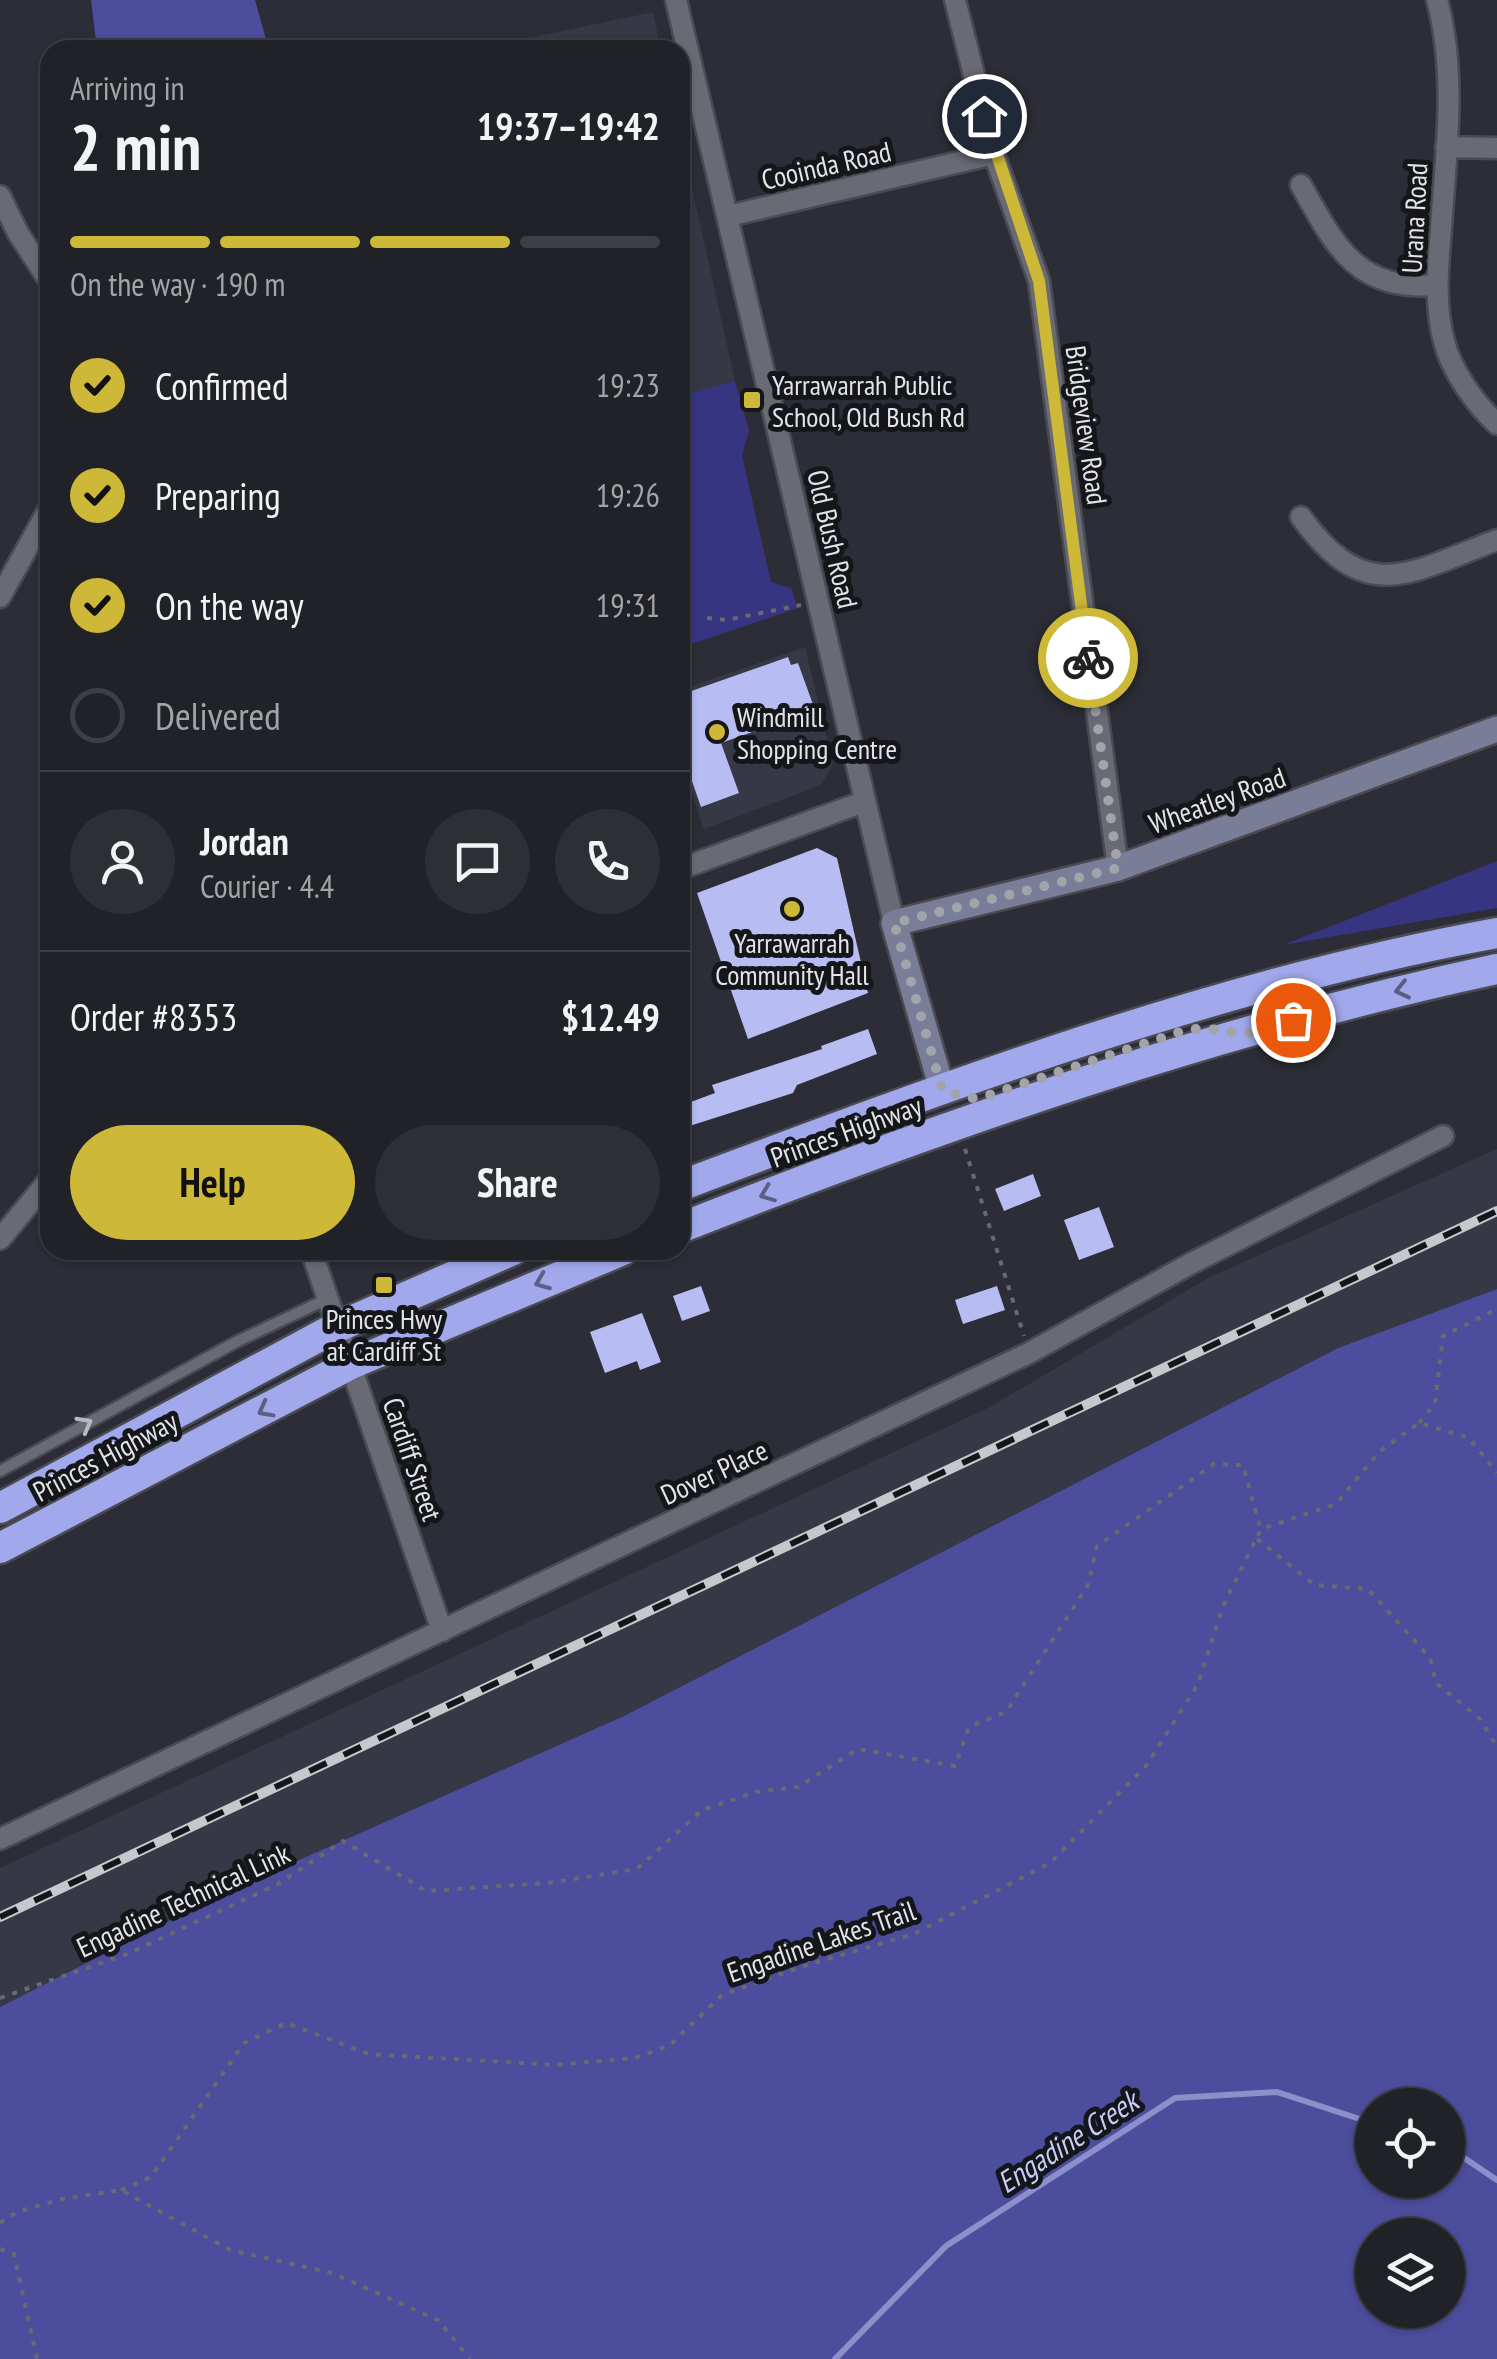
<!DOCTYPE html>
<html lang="en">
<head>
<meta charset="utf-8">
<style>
	:root { --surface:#212228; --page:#2d2f34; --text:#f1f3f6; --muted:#a2a4a8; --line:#3e3f45; --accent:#ceb837 }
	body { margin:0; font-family:"PT Sans Narrow",sans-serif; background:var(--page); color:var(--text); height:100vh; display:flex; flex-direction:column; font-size:38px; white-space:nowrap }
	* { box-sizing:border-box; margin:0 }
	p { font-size:32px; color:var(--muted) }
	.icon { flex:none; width:55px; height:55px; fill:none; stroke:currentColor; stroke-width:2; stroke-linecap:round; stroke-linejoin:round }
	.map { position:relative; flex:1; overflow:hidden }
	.sheet { position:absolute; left:40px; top:40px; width:650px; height:1220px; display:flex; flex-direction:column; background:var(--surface); border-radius:30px; box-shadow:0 2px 8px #0004,0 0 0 2px var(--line) }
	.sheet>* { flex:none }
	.fabs { position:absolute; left:1355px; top:2088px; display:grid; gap:20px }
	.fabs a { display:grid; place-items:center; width:110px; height:110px; border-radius:50%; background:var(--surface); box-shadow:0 2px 8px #0004,0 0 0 2px var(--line); font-size:50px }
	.pin { position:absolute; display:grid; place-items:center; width:85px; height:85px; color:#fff; margin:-42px; border:5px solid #fff; border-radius:50%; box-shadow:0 2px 10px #0007 }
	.courier { position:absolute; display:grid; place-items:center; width:100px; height:100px; margin:-50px; border:8px solid #ceb837; border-radius:50%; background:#fff; color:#222; box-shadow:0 2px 12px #0007 }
	.overview em { font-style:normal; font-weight:700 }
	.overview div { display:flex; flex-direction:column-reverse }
	.overview { display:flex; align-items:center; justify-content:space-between; height:170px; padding:0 30px }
	h1 { font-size:65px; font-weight:700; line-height:75px }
	.bar { display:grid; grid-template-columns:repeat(4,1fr); gap:15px 10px; align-content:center; height:120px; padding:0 30px }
	.bar i { height:12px; border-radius:8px; background:var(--line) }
	.bar .active { background:var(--accent) }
	.bar p { grid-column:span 4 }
	.line { display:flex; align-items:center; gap:25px; padding:0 30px; border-top:2px solid var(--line) }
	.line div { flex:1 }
	.round { display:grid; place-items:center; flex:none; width:105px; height:105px; border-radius:52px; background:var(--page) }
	ol { padding:0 30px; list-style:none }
	li { display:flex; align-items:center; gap:30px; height:110px }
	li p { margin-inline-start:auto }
	li .icon { padding:10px; border-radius:50%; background:var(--accent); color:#111; stroke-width:4 }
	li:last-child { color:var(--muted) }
	li i { width:55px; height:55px; border:5px solid var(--line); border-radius:50% }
	.action { display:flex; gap:20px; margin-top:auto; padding:20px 30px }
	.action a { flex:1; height:115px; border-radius:60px; background:var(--accent); color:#111; font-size:40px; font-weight:700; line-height:115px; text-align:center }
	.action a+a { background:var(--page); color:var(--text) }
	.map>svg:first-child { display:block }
	.built { fill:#373846 }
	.green { fill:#373582 }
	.forest { fill:#4c4d9d; fill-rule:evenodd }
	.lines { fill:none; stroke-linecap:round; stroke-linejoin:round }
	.stream { stroke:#8c8fca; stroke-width:6 }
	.building { fill:#b7bdf3 }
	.lane-casing { stroke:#4a4b52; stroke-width:15 }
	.street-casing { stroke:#4a4b52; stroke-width:25 }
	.secondary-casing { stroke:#4a4b52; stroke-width:30 }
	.highway-casing { stroke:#4a4b52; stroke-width:35 }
	.path { stroke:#696a71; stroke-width:4; stroke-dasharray:5 8; stroke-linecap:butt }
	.lane { stroke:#696a74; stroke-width:10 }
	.street { stroke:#696a74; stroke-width:20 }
	.secondary { stroke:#7a7d98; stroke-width:25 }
	.highway { stroke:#a1a8ec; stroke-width:30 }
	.rail-casing { stroke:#c7c8ce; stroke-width:10 }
	.rail { stroke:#15161a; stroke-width:6; stroke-dasharray:19; stroke-linecap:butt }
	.oneway { stroke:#5b5f83 }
	.oneway2 { stroke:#b8b9c0 }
	.done { stroke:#a3a4aa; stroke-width:10; stroke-dasharray:0 18 }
	.route { stroke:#ceb837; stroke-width:12 }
	.poi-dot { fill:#ceb837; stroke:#15161a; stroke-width:4 }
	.labels { text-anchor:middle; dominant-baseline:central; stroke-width:10; stroke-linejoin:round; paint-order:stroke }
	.street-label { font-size:28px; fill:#e3e4e9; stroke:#15161a }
	.poi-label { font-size:28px; fill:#e3e4e9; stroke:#15161a; text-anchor:start }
	.water-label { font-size:30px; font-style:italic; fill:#c7ccf9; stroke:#15161a }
</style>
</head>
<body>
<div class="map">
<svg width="1497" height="2359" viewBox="0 0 1497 2359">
	<rect width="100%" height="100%" fill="#2c2d36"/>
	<!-- built -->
	<path class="built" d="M653 12 661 50H472Z
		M680 134 735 381 680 396Z
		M805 647 833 764 821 785 704 829 680 759V690Z
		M1497 1149V1289L1338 1348 624 1716 218 1896 0 2007V1868L990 1407 1210 1277Z"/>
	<!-- green -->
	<path class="green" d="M735 381 749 430 742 456 771 582 791 588 798 608 680 648V396Z
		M1497 861V908L1283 945Z"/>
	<!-- forest -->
	<path class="forest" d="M91 0H255L269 50H97Z
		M1497 1289V2359H0V2007L218 1896 624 1716 1338 1348ZM1448 2105V2180H1372V2105ZM1448 2235V2310H1372V2235Z"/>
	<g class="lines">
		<!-- stream -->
		<path class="stream" d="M1448 2147 1497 2180
			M835 2359 946 2246 1175 2098 1277 2092 1372 2123"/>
	</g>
	<!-- building -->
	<path class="building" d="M788 657 791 665 798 663 815 710 721 743 739 793 701 807 680 747V695Z
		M817 848 837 858 868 993 748 1039 697 893Z
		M868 1029 877 1054 797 1085 793 1093 680 1129V1106L715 1093 712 1085 822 1049 821 1046Z
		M1033 1174 1041 1196 1004 1211 995 1189Z
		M1099 1207 1114 1247 1079 1260 1064 1220Z
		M701 1286 710 1311 682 1321 673 1296Z
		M997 1286 1005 1310 963 1324 955 1300Z
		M642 1313 661 1362 640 1370 637 1361 605 1373 590 1332Z"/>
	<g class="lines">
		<defs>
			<path id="lane" d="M0 1471 236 1342 329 1298"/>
			<path id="street" d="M676 0 894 923
				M955 0 994 154 1039 281 1118 868
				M1437 0C1457 74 1446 152 1441 228 1438 265 1434 304 1444 341 1451 370 1475 404 1497 424
				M1446 147 1497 148
				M1301 185C1336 248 1357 291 1437 285
				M0 196 18 233 50 282
				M728 216 994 154
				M1301 517C1366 607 1409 573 1497 540
				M0 597 50 507
				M680 869 863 802
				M0 1239 50 1179
				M311 1250 442 1631
				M0 1839 1029 1353 1190 1264 1443 1136"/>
			<path id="secondary" d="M942 1089 894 923 1118 868 1497 729"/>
			<path id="highway" d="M680 1186C946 1086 1217 984 1497 933
				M680 1228C945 1124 1218 1029 1497 969
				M0 1508 333 1329 513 1250
				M0 1548 351 1364 623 1250"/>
		</defs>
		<!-- lane casing -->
		<use href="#lane" class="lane-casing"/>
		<!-- street casing -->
		<use href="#street" class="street-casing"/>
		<!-- secondary casing -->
		<use href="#secondary" class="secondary-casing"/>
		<!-- highway casing -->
		<use href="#highway" class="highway-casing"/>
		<!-- path -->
		<path class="path" d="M707 618 726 620 801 605
			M965 1149 1024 1336
			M1419 1423 1435 1404 1443 1336 1497 1309
			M1257 1539 1315 1585 1368 1589 1430 1658 1436 1683 1480 1719 1497 1747
			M0 1998 127 1954 278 1884 343 1841 426 1891 548 1883 637 1869 702 1810 756 1792 798 1787 858 1749 955 1766 969 1727 1006 1712 1088 1585 1097 1546 1214 1464 1243 1465 1260 1527
			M121 2190 151 2177 244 2043 286 2023 369 2054 555 2065 635 2058 670 2045 722 1995 804 1966 914 1934 1050 1863 1146 1766 1198 1684 1223 1606 1261 1529 1336 1504 1379 1452 1419 1423 1469 1438 1497 1473
			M0 2223 17 2212 62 2199 121 2190 230 2250 332 2273 438 2320 470 2359
			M0 2249 14 2254 37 2359"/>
		<!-- lane -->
		<use href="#lane" class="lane"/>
		<!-- street -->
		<use href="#street" class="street"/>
		<!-- secondary -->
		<use href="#secondary" class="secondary"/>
		<!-- highway -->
		<use href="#highway" class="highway"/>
		<defs>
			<path id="rail" d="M0 1917 1497 1211"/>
		</defs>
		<!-- rail casing -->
		<use href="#rail" class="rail-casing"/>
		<!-- rail -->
		<use href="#rail" class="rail"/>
	</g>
	<!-- one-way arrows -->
	<defs><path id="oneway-chevron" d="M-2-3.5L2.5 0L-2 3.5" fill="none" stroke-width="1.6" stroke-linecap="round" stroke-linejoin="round" transform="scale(2.5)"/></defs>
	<g class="oneway">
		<use href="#oneway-chevron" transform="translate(1402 990) rotate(167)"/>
		<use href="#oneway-chevron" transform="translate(767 1194) rotate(159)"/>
		<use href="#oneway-chevron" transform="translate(542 1282) rotate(158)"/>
		<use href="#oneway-chevron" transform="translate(265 1410) rotate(152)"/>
	</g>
	<use class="oneway2" href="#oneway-chevron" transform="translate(85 1424) rotate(-29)"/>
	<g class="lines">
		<!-- done -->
		<path class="done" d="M1088 658 1118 868 894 923 942 1089 965 1098H980L1186 1030 1204 1028 1245 1034 1293 1020"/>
		<!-- route -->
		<path class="route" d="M984 116 1039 281 1088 658"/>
	</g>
	<!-- markers -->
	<g class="poi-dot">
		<rect x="742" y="390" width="20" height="20" rx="5"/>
		<circle cx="717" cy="732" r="10"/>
		<circle cx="792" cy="909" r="10"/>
		<rect x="374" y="1275" width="20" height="20" rx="5"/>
	</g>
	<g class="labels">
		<!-- street labels -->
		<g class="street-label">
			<text transform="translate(826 165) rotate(-13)">Cooinda Road</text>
			<text transform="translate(1414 218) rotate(-87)">Urana Road</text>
			<text transform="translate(1087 425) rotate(82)">Bridgeview Road</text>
			<text transform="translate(833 539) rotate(77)">Old Bush Road</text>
			<text transform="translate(1217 800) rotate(-20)">Wheatley Road</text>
			<text transform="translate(846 1131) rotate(-20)">Princes Highway</text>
			<text transform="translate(105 1456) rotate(-28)">Princes Highway</text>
			<text transform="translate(413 1459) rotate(71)">Cardiff Street</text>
			<text transform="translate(714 1472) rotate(-25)">Dover Place</text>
			<text transform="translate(183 1900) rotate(-25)">Engadine Technical Link</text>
			<text transform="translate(821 1941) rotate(-19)">Engadine Lakes Trail</text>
		</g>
		<!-- poi labels -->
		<g class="poi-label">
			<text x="772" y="384">Yarrawarrah Public<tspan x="772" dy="32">School, Old Bush Rd</tspan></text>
			<text x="737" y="716">Windmill<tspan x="737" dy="32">Shopping Centre</tspan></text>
			<text x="792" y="942" text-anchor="middle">Yarrawarrah<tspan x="792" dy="32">Community Hall</tspan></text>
			<text x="384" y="1318" text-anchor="middle">Princes Hwy<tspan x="384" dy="32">at Cardiff St</tspan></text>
		</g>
		<!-- water labels -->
		<g class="water-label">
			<text transform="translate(1067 2141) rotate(-33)">Engadine Creek</text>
		</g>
	</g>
</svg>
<div class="fabs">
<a><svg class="icon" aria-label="locate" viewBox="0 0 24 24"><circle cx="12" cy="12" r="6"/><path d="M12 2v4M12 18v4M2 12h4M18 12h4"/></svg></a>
<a><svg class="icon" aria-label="layers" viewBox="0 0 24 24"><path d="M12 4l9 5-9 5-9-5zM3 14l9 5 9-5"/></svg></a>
</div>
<div class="pin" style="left:1293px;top:1020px;background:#ea580c"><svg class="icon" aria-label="bag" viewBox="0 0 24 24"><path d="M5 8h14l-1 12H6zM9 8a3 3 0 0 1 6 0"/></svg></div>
<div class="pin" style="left:984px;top:116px;background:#1f2937"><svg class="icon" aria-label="home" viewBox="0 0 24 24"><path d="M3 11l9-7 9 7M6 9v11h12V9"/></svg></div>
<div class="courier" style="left:1088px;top:658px"><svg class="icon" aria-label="bike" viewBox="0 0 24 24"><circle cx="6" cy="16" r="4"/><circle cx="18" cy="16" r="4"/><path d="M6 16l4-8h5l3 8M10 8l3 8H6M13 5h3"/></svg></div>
<section class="sheet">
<div class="overview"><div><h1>2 min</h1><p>Arriving in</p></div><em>19:37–19:42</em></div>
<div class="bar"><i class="active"></i><i class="active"></i><i class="active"></i><i></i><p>On the way · 190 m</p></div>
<ol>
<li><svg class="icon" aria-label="check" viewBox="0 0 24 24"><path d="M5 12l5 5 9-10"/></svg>Confirmed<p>19:23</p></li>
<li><svg class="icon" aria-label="check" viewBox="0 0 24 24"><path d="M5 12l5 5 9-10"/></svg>Preparing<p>19:26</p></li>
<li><svg class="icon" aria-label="check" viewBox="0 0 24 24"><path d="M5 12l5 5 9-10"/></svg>On the way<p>19:31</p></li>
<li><i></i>Delivered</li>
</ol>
<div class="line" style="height:180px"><a class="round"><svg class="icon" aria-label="person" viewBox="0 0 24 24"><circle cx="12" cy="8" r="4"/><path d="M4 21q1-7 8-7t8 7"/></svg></a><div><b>Jordan</b><p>Courier · 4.4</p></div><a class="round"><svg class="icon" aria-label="chat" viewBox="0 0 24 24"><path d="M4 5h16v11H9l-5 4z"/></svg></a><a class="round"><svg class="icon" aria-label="phone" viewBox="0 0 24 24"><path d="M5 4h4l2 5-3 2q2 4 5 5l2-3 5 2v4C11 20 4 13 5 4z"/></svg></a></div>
<div class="line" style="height:130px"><div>Order #8353</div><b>$12.49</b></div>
<div class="action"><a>Help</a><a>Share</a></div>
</section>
</div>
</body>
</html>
